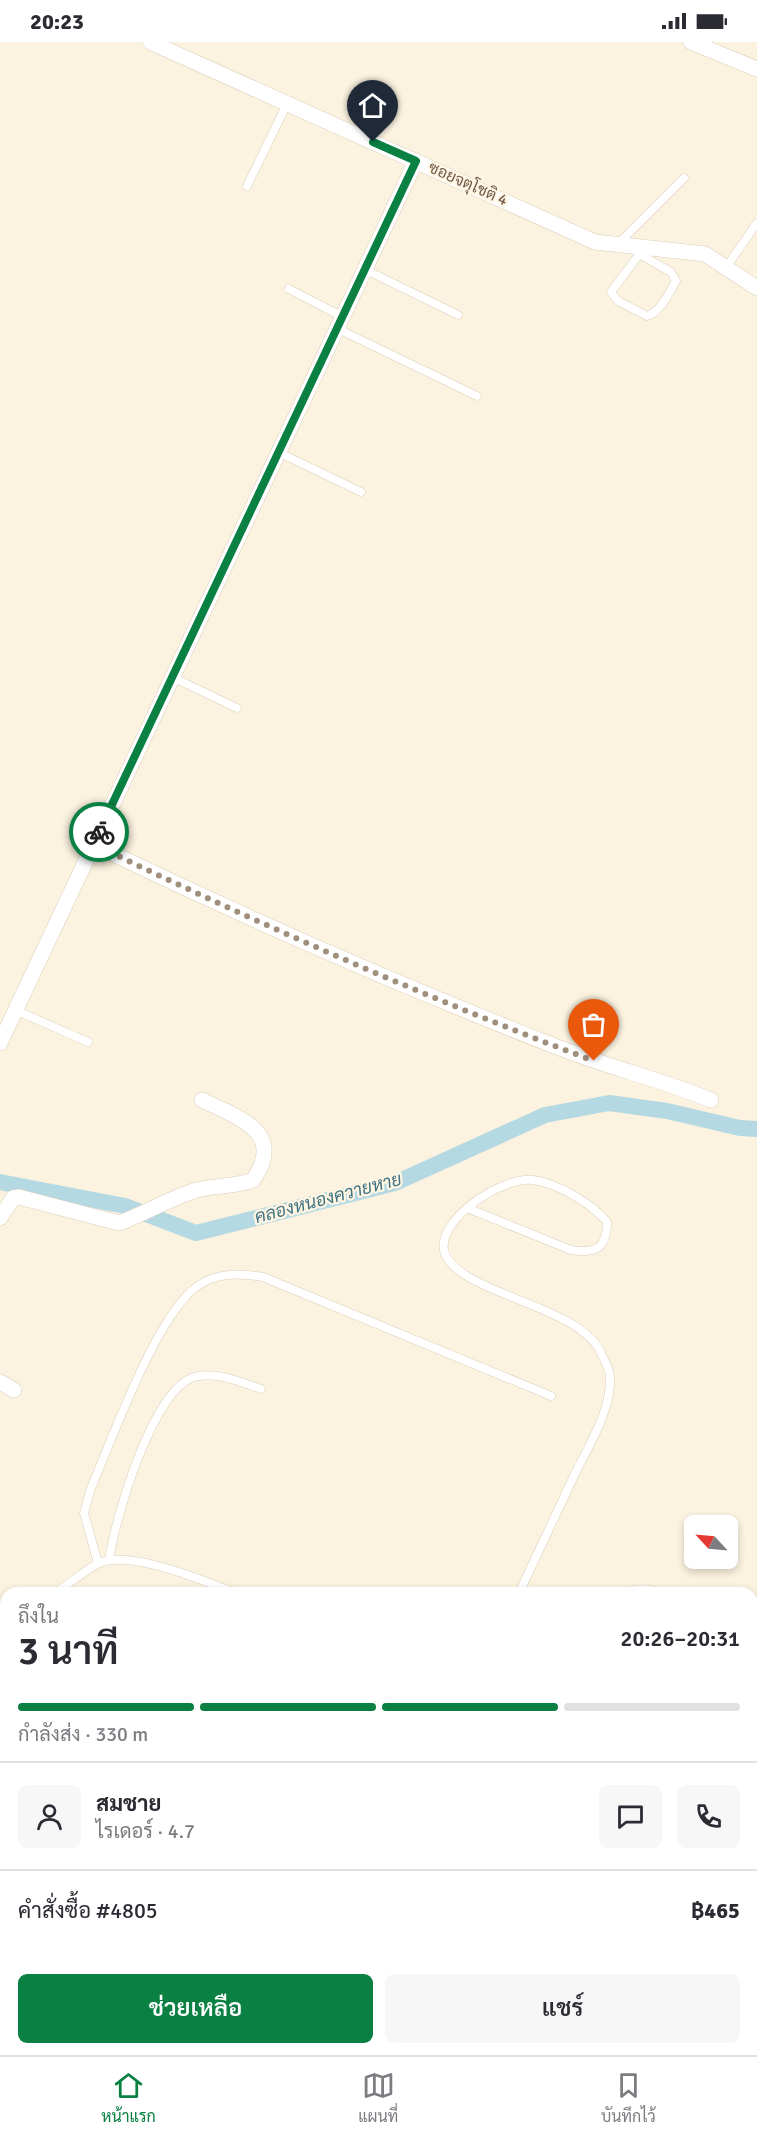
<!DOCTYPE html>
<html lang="th">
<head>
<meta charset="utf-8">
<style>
	:root { --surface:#fff; --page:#f7f7f7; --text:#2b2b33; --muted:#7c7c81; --line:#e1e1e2; --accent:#0b8043 }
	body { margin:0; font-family:Signika,Sarabun,sans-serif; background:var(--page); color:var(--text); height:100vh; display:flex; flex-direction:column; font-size:22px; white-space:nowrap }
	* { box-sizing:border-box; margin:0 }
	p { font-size:20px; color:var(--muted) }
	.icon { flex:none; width:33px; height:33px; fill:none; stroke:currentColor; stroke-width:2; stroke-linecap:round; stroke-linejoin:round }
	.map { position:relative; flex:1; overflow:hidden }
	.panel { position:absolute; left:0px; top:1545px; width:758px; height:468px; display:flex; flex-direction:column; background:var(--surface); border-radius:18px 18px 0 0; box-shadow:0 3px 9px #0003 }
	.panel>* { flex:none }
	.needle { width:39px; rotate:296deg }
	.tools { position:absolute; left:684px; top:1473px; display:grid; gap:12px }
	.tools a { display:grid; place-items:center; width:54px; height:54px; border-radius:9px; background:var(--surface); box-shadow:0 3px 9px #0003; font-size:30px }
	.pin { position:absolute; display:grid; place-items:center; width:51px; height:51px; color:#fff; margin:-62px -26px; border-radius:50% 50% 50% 0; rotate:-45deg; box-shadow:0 0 6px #0007 }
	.pin .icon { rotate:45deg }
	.courier { position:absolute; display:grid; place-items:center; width:60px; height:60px; margin:-30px; border:4px solid #0b8043; border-radius:50%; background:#fff; color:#222; box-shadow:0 2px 8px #0007 }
	.headline em { font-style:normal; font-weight:600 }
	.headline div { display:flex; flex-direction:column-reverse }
	.headline { display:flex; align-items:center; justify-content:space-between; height:102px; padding:0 18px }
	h1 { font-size:39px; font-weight:600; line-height:45px }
	.bar { display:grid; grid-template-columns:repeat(4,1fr); gap:9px 6px; align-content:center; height:72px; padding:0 18px }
	.bar i { height:8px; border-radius:4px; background:var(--line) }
	.bar .current { background:var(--accent) }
	.bar p { grid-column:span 4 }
	.line { display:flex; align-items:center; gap:15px; padding:0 18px; border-top:2px solid var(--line) }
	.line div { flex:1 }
	.round { display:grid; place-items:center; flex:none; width:63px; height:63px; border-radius:9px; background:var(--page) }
	.primary-button { display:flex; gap:12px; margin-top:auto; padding:12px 18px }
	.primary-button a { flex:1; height:69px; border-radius:9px; background:var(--accent); color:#fff; font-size:24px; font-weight:600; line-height:69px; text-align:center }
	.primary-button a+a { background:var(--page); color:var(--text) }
	.status { display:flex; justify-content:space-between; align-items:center; height:42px; padding:0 30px; background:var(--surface); direction:ltr }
	.status svg { height:16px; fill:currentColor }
	.tabs { display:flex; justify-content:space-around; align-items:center; height:84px; border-top:2px solid var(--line); background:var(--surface); font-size:16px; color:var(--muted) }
	.tabs a { display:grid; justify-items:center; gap:3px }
	.tabs .current { color:var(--accent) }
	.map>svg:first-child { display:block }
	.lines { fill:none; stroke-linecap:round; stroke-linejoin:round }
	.canal { stroke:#b5d9e3; stroke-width:16 }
	.lane-casing { stroke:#decebb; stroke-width:9 }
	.street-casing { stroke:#decebb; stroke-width:16 }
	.lane { stroke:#fff; stroke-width:8 }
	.street { stroke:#fff; stroke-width:15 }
	.done { stroke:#a18f7d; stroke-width:6; stroke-dasharray:0 10.8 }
	.route { stroke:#0b8043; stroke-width:8 }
	.labels { text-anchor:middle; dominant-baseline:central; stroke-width:4.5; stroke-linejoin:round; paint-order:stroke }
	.street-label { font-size:16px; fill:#705948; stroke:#fff6e4 }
	.water-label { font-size:18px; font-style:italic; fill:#427483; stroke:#fff6e4 }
</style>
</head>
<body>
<div class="status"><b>20:23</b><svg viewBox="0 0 49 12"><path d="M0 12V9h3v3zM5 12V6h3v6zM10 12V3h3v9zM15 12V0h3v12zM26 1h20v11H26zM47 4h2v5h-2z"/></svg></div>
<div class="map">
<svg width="757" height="2013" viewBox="0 0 757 2013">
	<rect width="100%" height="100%" fill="#fbf2df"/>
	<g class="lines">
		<!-- canal -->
		<path class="canal" d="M0 1140 125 1164 196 1191 395 1141 545 1073 609 1061 667 1069 740 1086 757 1087"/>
		<defs>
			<path id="lane" d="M247 144 287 62
				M617 203 684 136
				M641 213 671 230 676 239C669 251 661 270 647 274L618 259 611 250 644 206
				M727 224 757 181
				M364 227 458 273
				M289 247 341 274
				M336 286 477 354
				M278 410 361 450
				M172 635 237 666
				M15 968 88 1000
				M467 1166 571 1208C596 1212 607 1206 607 1180 591 1161 557 1141 533 1138 504 1134 438 1176 444 1208 453 1252 583 1262 602 1313 605 1319 609 1327 610 1334 612 1369 587 1406 573 1436 555 1474 537 1513 519 1551
				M109 1518C115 1478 152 1348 194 1335 216 1329 240 1340 261 1347
				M98 1521 84 1471 91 1446C112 1398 160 1261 204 1240 224 1230 242 1232 263 1235L551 1354
				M55 1551C69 1542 83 1530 97 1522 128 1506 204 1539 236 1551
				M0 1812 6 1815"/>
			<path id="street" d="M150 0 595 200 705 212 757 246
				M691 0 757 27
				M93 802C243 875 397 942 552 1003 604 1024 659 1037 711 1058
				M0 1001 416 119
				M0 1176 13 1156 19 1155 119 1181C146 1171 170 1156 197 1148 216 1143 235 1145 253 1138 286 1090 239 1076 202 1058
				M0 1340 14 1348
				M636 1551H650
				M752 1602 757 1605
				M1 1636 6 1607
				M752 1720 757 1710
				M752 1910 757 1901
				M383 2013 386 2007
				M482 2013 486 2007
				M589 2013 592 2007
				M692 2013 696 2007"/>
		</defs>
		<!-- lane casing -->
		<use href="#lane" class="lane-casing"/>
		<!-- street casing -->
		<use href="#street" class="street-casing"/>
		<!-- lane -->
		<use href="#lane" class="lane"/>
		<!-- street -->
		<use href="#street" class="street"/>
	</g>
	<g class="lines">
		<!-- done -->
		<path class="done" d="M99 790 93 802C257 881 424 955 594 1019"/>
		<!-- route -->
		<path class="route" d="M99 790 416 119 373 100"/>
	</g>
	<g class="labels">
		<!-- street labels -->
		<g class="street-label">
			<text transform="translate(468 142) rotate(24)">ซอยจตุโชติ 4</text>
		</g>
		<!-- water labels -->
		<g class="water-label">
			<text transform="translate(328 1156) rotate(-15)">คลองหนองควายหาย</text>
		</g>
	</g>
</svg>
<div class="tools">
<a><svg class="needle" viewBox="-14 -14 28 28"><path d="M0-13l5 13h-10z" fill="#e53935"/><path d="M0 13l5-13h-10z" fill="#7c7c81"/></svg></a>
</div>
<div class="pin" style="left:594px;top:1019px;background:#ea580c"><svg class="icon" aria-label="bag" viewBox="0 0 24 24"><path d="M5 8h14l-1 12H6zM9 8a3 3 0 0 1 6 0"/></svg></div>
<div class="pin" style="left:373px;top:100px;background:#1f2937"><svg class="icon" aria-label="home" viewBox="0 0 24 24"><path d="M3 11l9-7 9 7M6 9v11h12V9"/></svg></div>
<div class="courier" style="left:99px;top:790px"><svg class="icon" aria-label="bike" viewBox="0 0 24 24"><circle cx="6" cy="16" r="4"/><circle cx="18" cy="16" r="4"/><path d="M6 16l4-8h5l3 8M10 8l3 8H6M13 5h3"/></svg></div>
<section class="panel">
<div class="headline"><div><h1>3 นาที</h1><p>ถึงใน</p></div><em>20:26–20:31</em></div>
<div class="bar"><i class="current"></i><i class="current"></i><i class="current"></i><i></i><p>กำลังส่ง · 330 m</p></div>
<div class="line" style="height:108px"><a class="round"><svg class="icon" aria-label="person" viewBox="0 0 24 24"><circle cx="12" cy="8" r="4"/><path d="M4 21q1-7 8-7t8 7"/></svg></a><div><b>สมชาย</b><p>ไรเดอร์ · 4.7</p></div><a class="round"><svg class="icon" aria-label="chat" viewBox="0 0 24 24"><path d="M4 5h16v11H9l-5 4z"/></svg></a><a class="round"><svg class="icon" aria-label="phone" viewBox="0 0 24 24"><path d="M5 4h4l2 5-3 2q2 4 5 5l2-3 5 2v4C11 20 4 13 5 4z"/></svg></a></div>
<div class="line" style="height:78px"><div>คำสั่งซื้อ #4805</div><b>฿465</b></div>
<div class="primary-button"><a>ช่วยเหลือ</a><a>แชร์</a></div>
</section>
</div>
<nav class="tabs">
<a class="current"><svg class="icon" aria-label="home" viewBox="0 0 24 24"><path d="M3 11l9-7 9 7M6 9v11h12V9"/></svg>หน้าแรก</a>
<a><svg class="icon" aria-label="map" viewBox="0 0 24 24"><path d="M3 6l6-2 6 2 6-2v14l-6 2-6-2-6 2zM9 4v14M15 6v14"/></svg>แผนที่</a>
<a><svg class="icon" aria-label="saved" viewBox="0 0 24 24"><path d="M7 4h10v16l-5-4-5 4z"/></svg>บันทึกไว้</a>
</nav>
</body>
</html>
